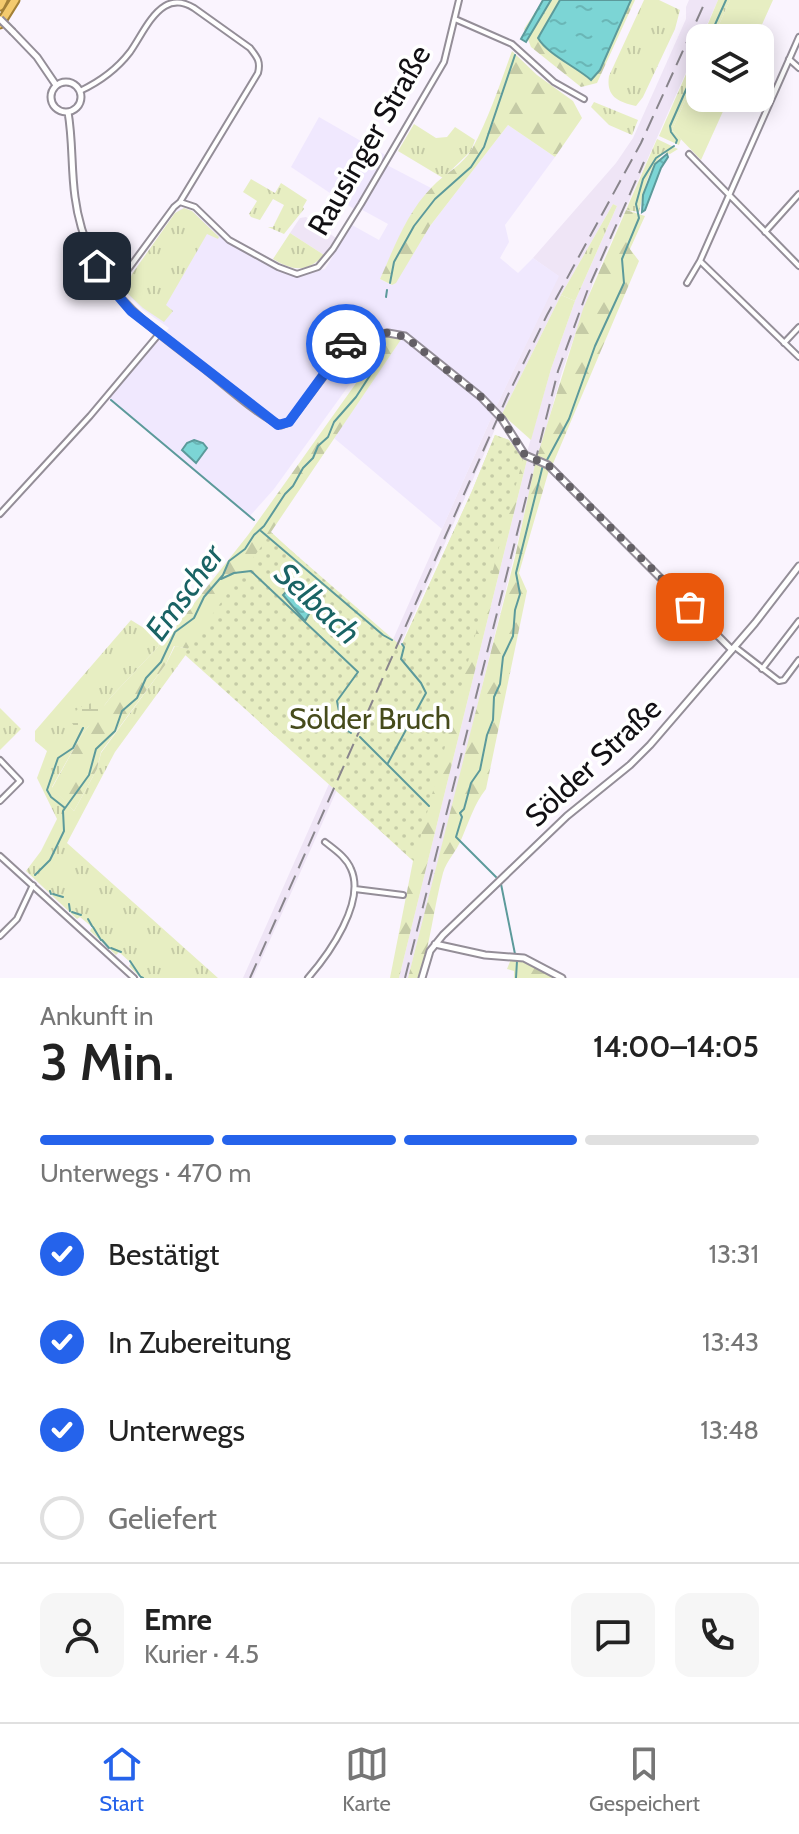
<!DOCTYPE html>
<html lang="de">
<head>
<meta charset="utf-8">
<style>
	:root { --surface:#fff; --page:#f6f6f6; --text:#222; --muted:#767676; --line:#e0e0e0; --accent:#2563eb }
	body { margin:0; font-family:Cabin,sans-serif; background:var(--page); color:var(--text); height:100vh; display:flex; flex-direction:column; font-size:30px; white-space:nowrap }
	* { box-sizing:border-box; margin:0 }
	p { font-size:26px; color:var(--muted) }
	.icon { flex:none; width:44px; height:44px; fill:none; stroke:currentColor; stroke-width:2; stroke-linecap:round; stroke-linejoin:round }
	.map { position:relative; height:978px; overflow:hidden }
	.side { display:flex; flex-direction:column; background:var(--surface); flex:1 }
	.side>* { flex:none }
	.controls { position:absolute; left:686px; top:24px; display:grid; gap:16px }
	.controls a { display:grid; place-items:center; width:88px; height:88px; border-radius:16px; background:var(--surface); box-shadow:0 4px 20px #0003; font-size:40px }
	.pin { position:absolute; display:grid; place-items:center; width:68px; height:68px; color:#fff; margin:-34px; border-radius:16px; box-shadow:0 4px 12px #0006 }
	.courier { position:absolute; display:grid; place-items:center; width:80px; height:80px; margin:-40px; border:6px solid #2563eb; border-radius:50%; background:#fff; color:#222; box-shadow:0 2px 10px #0007 }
	.summary em { font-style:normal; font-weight:600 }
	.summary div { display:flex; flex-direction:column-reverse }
	.summary { display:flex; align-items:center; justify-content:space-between; height:136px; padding:0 40px }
	h1 { font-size:52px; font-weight:600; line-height:60px }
	.bar { display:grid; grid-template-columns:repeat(4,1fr); gap:12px 8px; align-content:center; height:96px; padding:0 40px }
	.bar i { height:10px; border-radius:6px; background:var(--line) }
	.bar .selected { background:var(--accent) }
	.bar p { grid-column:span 4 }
	.line { display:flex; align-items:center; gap:20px; padding:0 40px; border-top:2px solid var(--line) }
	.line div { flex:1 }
	.round { display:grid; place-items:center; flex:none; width:84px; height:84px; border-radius:16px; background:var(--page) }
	ol { padding:0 40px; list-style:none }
	li { display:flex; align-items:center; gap:24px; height:88px }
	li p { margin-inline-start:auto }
	li .icon { padding:8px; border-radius:50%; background:var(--accent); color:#fff; stroke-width:4 }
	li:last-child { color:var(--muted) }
	li i { width:44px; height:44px; border:4px solid var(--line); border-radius:50% }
	.dock { display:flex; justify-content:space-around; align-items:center; height:112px; border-top:2px solid var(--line); background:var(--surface); font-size:22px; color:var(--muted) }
	.dock a { display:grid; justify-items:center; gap:4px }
	.dock .selected { color:var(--accent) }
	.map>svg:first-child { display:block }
	.built { fill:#efe5f6 }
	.industrial { fill:#f0e8fe }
	.grass { fill:url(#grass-tufts) }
	.forest { fill:url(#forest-firs) }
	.wetland { fill:url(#wetland-marsh) }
	.park { fill:url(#park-dots) }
	.garden { fill:#e7eec2 }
	.water { fill:url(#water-ripples); stroke:#5c9a9b; stroke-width:2 }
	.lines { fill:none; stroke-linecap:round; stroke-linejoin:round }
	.stream { stroke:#5c9a9b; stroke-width:2 }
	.minor-casing { stroke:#948e98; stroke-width:8 }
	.tertiary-casing { stroke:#948e98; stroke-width:9 }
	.trunk-casing { stroke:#a38037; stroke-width:11 }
	.minor { stroke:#fff; stroke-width:4 }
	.tertiary { stroke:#fff; stroke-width:5 }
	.trunk { stroke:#f4ca6e; stroke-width:7 }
	.rail { stroke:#89858c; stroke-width:2; stroke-dasharray:16 8; stroke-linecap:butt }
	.tertiary-bridge-casing { stroke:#948e98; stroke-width:9; stroke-linecap:butt }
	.tertiary-bridge { stroke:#fff; stroke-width:5 }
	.done { stroke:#635f65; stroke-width:8; stroke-dasharray:0 14.4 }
	.route { stroke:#2563eb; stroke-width:10 }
	.labels { text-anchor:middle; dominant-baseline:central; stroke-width:7; stroke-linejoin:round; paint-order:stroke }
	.street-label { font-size:30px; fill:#110f13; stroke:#fff }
	.park-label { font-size:30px; fill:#464b1b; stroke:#fff }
	.water-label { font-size:32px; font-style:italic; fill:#196364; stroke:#fff }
</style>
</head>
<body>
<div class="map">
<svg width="799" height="978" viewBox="0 0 799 978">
	<defs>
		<pattern id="grass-tufts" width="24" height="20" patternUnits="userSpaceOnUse" patternTransform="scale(2)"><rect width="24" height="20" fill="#e7eec2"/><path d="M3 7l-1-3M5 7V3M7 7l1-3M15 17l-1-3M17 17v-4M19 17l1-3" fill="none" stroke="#c5cba6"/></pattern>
		<pattern id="forest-firs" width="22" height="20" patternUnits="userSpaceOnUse" patternTransform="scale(2)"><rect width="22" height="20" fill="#e7eec2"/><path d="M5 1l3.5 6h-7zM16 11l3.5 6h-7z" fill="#c5cba6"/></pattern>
		<pattern id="wetland-marsh" width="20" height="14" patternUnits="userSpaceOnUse" patternTransform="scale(2)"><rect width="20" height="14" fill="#e7eec2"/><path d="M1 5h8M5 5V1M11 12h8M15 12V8" fill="none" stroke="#c5cba6"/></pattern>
		<pattern id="park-dots" width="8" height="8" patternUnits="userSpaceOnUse" patternTransform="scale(2)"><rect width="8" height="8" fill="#e7eec2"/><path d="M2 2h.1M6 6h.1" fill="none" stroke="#c5cba6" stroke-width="1.8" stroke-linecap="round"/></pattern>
		<pattern id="water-ripples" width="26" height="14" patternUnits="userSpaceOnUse" patternTransform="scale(2)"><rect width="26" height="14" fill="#7cd5d5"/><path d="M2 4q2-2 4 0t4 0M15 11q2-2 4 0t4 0" fill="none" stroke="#6ab6b6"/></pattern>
	</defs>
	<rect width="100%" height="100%" fill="#faf4fe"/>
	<!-- built -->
	<path class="built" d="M689 0H718L594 280 562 372 539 454 537 457 531 455 527 452 551 369 575 301 617 206 613 204 561 295 502 414 496 407 558 276 533 258 616 163 633 138 686 19V7Z
		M306 217 336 238 324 255 290 233 300 218Z
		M492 416 499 420 318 833 253 978H243Z
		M530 458 536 460 534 474 462 769 408 978H399L527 460Z"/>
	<!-- industrial -->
	<path class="industrial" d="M319 117 387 156 383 163 431 188 405 225 380 279 392 285 430 226 508 125 555 157 505 225 509 242 500 258 518 273 533 258 559 276 496 407 442 529 334 438 390 336 370 338 365 363 274 489 249 517 109 399 169 328 142 309 125 291 132 274 178 210 184 208 192 211 231 244 295 277 325 269 352 225 379 240 388 224 357 207 354 209 291 167Z"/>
	<!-- grass -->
	<path class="grass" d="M644 0H659L680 10 675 29 643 97 636 106C617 102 606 96 609 76Z
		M718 0H730L713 38H702Z
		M700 42V67L672 130 681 139 679 145 659 136Z
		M594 102 638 120 632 135 609 125 591 107Z
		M414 124 436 138 447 137 455 127 475 140 471 151 443 178 398 151Z
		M657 139 678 149 670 154 664 153C646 171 645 190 639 212L626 210Z
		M251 179 275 193 281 183 307 200 303 207 304 209 284 234 268 227H273L284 205 273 199 260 220 251 217 249 214 257 201 243 192Z
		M613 204 617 206 575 301 561 295Z
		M184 208 192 211 219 237 218 239 207 234 166 305 173 311 164 322 143 308 125 291 132 274 175 213Z
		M290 233 324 255C307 273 293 271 273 259Z
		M131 620 160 638 158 647 110 698 81 736 52 787 74 811 97 769 101 753 166 664 175 646 190 649 115 752 67 843 218 978H141L129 966 131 963 119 952 116 955 90 931 92 927 80 917 77 919 26 871 41 851 57 819 37 778 47 751 35 741V731Z
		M0 708 21 729 0 750Z"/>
	<!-- forest -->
	<path class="forest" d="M543 0H635L597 83 581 87 531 47 524 29Z
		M512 51 537 75 573 101 582 118 555 157 508 125 430 226 396 283 392 285 380 279C394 248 407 212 432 187 444 174 463 165 472 149 489 118 500 84 512 51Z
		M626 210 645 216 630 249 639 261 552 466 542 457H537L583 309Z
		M390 336 402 338 271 532 296 555 304 704 275 736 218 681 190 649 174 646 166 664 101 752 97 769 74 811 52 788 81 736 110 698 158 647 160 638 173 630 248 535 369 365 376 337Z
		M495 435 509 440 523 459 527 460 399 978H390L413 861 336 790 472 491Z
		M536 460 549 470 519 573 527 591 486 789C474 804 469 822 461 840 456 852 447 860 443 873 434 907 430 943 420 978H408L515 557Z
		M511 959 527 961 557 978H514V971L507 969Z"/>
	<!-- wetland -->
	<path class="wetland" d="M92 703 107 706V711C99 721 88 730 74 726L72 723V714L82 706Z"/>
	<!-- park -->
	<path class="park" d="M495 435 509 440 523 459 414 861 184 654 271 533 401 646 472 491Z"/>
	<!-- garden -->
	<path class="garden" d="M730 0H773L756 38H713Z
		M700 67V98H729L701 160 672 130Z
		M561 295 575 301 551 369 531 440 502 414Z"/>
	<!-- water -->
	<path class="water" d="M543 0H551L526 42 521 39Z
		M560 0H631L600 70 591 80C578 68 547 54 538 38Z
		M667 154 668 157 661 168 645 210 642 212 643 195 655 164Z
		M194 440 203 443 207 448 196 463 182 450 187 443Z
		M296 581 317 600 305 621 283 595Z"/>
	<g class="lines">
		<!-- stream -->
		<path class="stream" d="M709 38 726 0
			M676 143 677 140 671 132 670 126 700 58
			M390 283 394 262 414 226 435 199 471 167 484 147 515 55
			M386 297 387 290
			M111 400 254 520
			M547 460 569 419 595 346 624 283 622 259 639 218 636 204 643 179 656 158 674 146
			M261 531 383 635 392 640
			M221 579 234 573 251 571 358 672 337 701 342 727 351 733
			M360 737 429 806
			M388 763 426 693 421 683 401 659 404 647 402 644
			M65 808 51 797 47 790 58 758 73 748 83 728
			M460 813 464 809 471 783 480 770 487 735 493 720 494 697 500 684 503 657 513 636 515 610 520 594 516 573 543 465
			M460 813 462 817 456 837 496 877
			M35 875 50 860 64 831 63 811 89 775 96 749 115 731 122 711 137 698 146 678 161 662 175 632 194 618 204 597 223 575 229 561 245 549 254 535 264 526 285 494 293 486 303 468 313 458 318 446 328 437 334 422 356 397 378 363 383 339
			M501 884 515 954
			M50 891 51 894
			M53 894 63 897
			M69 904 70 911
			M72 912 81 915
			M88 919 92 926
			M93 927 101 940
			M102 940 109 948
			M111 948 121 952
			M130 961 140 976
			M141 977 143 978
			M516 978 517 961"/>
		<defs>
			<path id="minor" d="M455 19 512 44 554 82 584 99
				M789 59 799 68
				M80 91C99 82 117 69 130 52 140 38 150 15 165 6 175 0 184 2 194 8L250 48C257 57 261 61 258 73L180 202
				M689 154 799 266
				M765 232 799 194
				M700 261 799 357
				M687 283 700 261 799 37
				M113 290 174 207 180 202 195 207 229 240 278 267 297 274 318 267 333 249 361 204 444 62 459 0
				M784 343 799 327
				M0 514 90 416 159 334
				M735 647 779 681 784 680 799 660
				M762 669 799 621
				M0 760 20 781 0 801
				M0 856 134 978
				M355 889 403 895
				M0 936 17 919 33 885
				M308 978C329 954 366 902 351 869 346 857 335 850 325 842"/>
			<path id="tertiary" d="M13 32 37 57 56 85
				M51 97a15 15 0 1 1 30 0a15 15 0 1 1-30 0Z
				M68 112C73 141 71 168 75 197 86 282 139 319 202 367 223 383 258 416 281 425L289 422 351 340 360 336 388 333 405 336 481 397 502 419 525 455 548 465 732 650
				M435 944 485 955 524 958 562 978
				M422 978 430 951 443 935 567 816 630 765 650 745 755 623 799 566"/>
			<path id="trunk" d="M0 6 3 0
				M0 24 15 0"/>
		</defs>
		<!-- minor casing -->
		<use href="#minor" class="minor-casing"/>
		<!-- tertiary casing -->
		<use href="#tertiary" class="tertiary-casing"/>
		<!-- trunk casing -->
		<use href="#trunk" class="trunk-casing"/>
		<!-- minor -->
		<use href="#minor" class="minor"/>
		<!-- tertiary -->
		<use href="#tertiary" class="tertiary"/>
		<!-- trunk -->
		<use href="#trunk" class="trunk"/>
		<!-- rail -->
		<path class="rail" d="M250 978 507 397 547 315 641 143 706 0
			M405 978 558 371 588 289 644 162"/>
		<defs>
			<path id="tertiary-bridge" d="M0 19 13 32"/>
		</defs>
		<!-- tertiary-bridge casing -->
		<use href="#tertiary-bridge" class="tertiary-bridge-casing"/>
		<!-- tertiary-bridge -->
		<use href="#tertiary-bridge" class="tertiary-bridge"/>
	</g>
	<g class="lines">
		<!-- done -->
		<path class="done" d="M346 344C360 331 392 329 408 339L481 397 502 419 525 455 548 465 690 607"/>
		<!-- route -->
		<path class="route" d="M97 266 113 290 131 311 278 425 289 422 346 344"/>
	</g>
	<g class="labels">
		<!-- street labels -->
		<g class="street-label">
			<text transform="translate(369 140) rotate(-60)">Rausinger Straße</text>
			<text transform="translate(593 762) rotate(-43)">Sölder Straße</text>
		</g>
		<!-- park labels -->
		<g class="park-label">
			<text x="370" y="718">Sölder Bruch</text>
		</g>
		<!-- water labels -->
		<g class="water-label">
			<text transform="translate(184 592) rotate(-54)">Emscher</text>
			<text transform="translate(318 603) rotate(43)">Selbach</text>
		</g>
	</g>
</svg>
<div class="controls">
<a><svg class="icon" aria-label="layers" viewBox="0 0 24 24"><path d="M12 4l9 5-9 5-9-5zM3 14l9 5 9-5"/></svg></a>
</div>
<div class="pin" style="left:690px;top:607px;background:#ea580c"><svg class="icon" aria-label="bag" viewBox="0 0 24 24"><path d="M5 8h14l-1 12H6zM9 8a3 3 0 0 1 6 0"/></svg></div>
<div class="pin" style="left:97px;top:266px;background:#1f2937"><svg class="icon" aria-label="home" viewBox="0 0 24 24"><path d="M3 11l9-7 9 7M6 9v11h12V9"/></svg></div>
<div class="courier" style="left:346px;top:344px"><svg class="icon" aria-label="car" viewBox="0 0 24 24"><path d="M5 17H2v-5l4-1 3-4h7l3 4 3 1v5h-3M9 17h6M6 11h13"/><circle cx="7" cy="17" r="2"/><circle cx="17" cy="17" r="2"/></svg></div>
</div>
<section class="side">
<div class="summary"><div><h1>3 Min.</h1><p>Ankunft in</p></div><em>14:00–14:05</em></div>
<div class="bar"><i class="selected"></i><i class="selected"></i><i class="selected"></i><i></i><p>Unterwegs · 470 m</p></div>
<ol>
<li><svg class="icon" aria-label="check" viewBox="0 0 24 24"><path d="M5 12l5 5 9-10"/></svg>Bestätigt<p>13:31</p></li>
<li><svg class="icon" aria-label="check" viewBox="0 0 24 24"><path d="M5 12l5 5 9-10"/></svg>In Zubereitung<p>13:43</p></li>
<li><svg class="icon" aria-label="check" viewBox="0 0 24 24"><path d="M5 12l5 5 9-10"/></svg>Unterwegs<p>13:48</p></li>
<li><i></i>Geliefert</li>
</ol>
<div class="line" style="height:144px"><a class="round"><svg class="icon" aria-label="person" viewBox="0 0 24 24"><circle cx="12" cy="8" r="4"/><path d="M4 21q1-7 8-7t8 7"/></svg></a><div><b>Emre</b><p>Kurier · 4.5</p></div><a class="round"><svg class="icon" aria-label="chat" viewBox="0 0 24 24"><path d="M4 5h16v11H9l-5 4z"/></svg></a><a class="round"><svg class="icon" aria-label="phone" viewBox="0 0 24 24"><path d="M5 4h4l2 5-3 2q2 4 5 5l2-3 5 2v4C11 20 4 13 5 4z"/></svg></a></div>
</section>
<nav class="dock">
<a class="selected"><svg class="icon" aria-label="home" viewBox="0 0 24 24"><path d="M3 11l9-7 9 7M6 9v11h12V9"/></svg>Start</a>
<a><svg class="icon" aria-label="map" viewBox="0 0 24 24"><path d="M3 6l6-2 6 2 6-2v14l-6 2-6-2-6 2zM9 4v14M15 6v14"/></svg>Karte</a>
<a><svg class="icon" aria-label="saved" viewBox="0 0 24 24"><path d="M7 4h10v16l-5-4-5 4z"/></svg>Gespeichert</a>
</nav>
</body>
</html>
